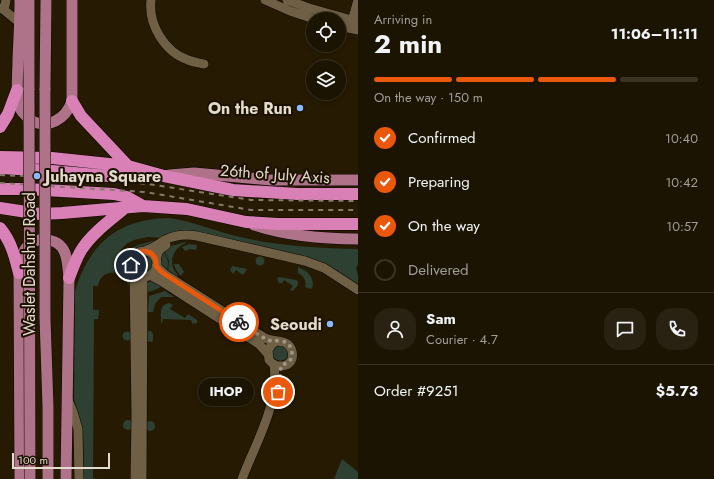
<!DOCTYPE html>
<html lang="en">
<head>
<meta charset="utf-8">
<style>
	:root { --surface:#1c1402; --page:#292111; --text:#f1f3f6; --muted:#a09e99; --line:#3a3324; --accent:#ea580c }
	body { margin:0; font-family:Jost,sans-serif; background:var(--page); color:var(--text); height:100vh; display:flex; flex-direction:column; font-size:15px; white-space:nowrap }
	* { box-sizing:border-box; margin:0 }
	p { font-size:13px; color:var(--muted) }
	.icon { flex:none; width:22px; height:22px; fill:none; stroke:currentColor; stroke-width:2; stroke-linecap:round; stroke-linejoin:round }
	.map { position:relative; flex:1; overflow:hidden }
	.side { display:flex; flex-direction:column; background:var(--surface); width:356px }
	.side>* { flex:none }
	.tools { position:absolute; left:306px; top:12px; display:grid; gap:8px }
	.tools a { display:grid; place-items:center; width:40px; height:40px; border-radius:50%; background:var(--surface); box-shadow:0 2px 6px #0003,0 0 0 1px var(--line); font-size:20px }
	.scale { position:absolute; left:12px; bottom:10px; width:98px; box-sizing:border-box; padding-left:4px; border:2px solid #e3dbcd; border-top:0; font-size:11px; line-height:14px; white-space:nowrap; color:#e3dbcd; -webkit-text-stroke:3px #1c1000; paint-order:stroke }
	.pin { position:absolute; display:grid; place-items:center; width:34px; height:34px; color:#fff; margin:-17px; border:2px solid #fff; border-radius:50%; box-shadow:0 1px 4px #0007 }
	.courier { position:absolute; display:grid; place-items:center; width:40px; height:40px; margin:-20px; border:3px solid #ea580c; border-radius:50%; background:#fff; color:#222; box-shadow:0 1px 5px #0007 }
	.bubble { position:absolute; height:28px; border-radius:14px; background:var(--surface); box-shadow:0 2px 6px #0003,0 0 0 1px var(--line); font-size:13px; font-weight:700; line-height:28px; text-align:center }
	.head em { font-style:normal; font-weight:700 }
	.head div { display:flex; flex-direction:column-reverse }
	.head { display:flex; align-items:center; justify-content:space-between; height:68px; padding:0 16px }
	h1 { font-size:26px; font-weight:700; line-height:30px }
	.bar { display:grid; grid-template-columns:repeat(4,1fr); gap:6px 4px; align-content:center; height:48px; padding:0 16px }
	.bar i { height:5px; border-radius:3px; background:var(--line) }
	.bar .active { background:var(--accent) }
	.bar p { grid-column:span 4 }
	.line { display:flex; align-items:center; gap:10px; padding:0 16px; border-top:1px solid var(--line) }
	.line div { flex:1 }
	.round { display:grid; place-items:center; flex:none; width:42px; height:42px; border-radius:16px; background:var(--page) }
	ol { padding:0 16px; list-style:none }
	li { display:flex; align-items:center; gap:12px; height:44px }
	li p { margin-inline-start:auto }
	li .icon { padding:4px; border-radius:50%; background:var(--accent); color:#fff; stroke-width:4 }
	li:last-child { color:var(--muted) }
	li i { width:22px; height:22px; border:2px solid var(--line); border-radius:50% }
	main { display:flex; flex:1; min-height:0 }
	.map>svg:first-child { display:block }
	.green { fill:#2d4031 }
	.lines { fill:none; stroke-linecap:round; stroke-linejoin:round }
	.minor-casing { stroke:#0e0500; stroke-width:10 }
	.major-casing { stroke:#0e0500; stroke-width:12 }
	.highway-casing { stroke:#0e0500; stroke-width:13 }
	.minor { stroke:#6e5f45; stroke-width:9 }
	.major { stroke:#ae7389; stroke-width:11 }
	.highway { stroke:#d981b6; stroke-width:12 }
	.rail { stroke:#847a67; stroke-width:2; stroke-dasharray:5 5; stroke-linecap:butt }
	.major-bridge-casing { stroke:#0e0500; stroke-width:12; stroke-linecap:butt }
	.major-bridge { stroke:#ae7389; stroke-width:11 }
	.done { stroke:#a19786; stroke-width:4; stroke-dasharray:0 7.2 }
	.route { stroke:#ea580c; stroke-width:5 }
	.poi-dot { fill:#8bbafc; stroke:#1c1000; stroke-width:1.5 }
	.labels { text-anchor:middle; dominant-baseline:central; stroke-width:4; stroke-linejoin:round; paint-order:stroke }
	.poi-label { font-size:16px; font-weight:bold; fill:#e3dbcd; stroke:#1c1000; text-anchor:end }
	.street-label { font-size:16px; fill:#e3dbcd; stroke:#1c1000 }
</style>
</head>
<body>
<main>
<div class="map">
<svg width="358" height="479" viewBox="0 0 358 479">
	<rect width="100%" height="100%" fill="#261a02"/>
	<!-- green -->
	<path class="green" d="M169 218C193 221 216 232 240 237 279 246 318 248 358 249V264L356 268 358 275V287L329 268 219 238H164L148 237 134 240 126 244 120 251 116 260 115 271 114 273C105 272 100 277 98 286H93V310H99L98 319H94L93 478 99 479H84L83 431 74 399 75 291C90 243 118 219 169 218Z
		M156 240V242L136 250 128 257 126 268 130 275 131 284 128 285C127 278 123 273 122 266 120 247 142 244 156 240Z
		M185 242 186 243C172 248 167 265 178 275L176 277 168 272 169 261 164 250 171 246Z
		M189 244 197 245 196 250 190 249 185 251 182 247Z
		M162 250C168 257 169 263 167 271L161 266 159 256Z
		M134 265a10 10 0 1 1 20 0a10 10 0 1 1-20 0Z
		M255.5 261a4.5 4.5 0 1 1 9 0a4.5 4.5 0 1 1-9 0Z
		M174 264H179L184 272 181 276 176 270Z
		M232 266 247 269 243 275 236 270 233 274 230 270Z
		M298 267C307 271 313 275 313 286L311 289 305 287C307 280 303 276 298 273Z
		M279 277 296 280 298 281V285L293 291 290 290 293 286 284 280 282 283H279L277 279Z
		M152 280 169 289 168 291 161 287 155 290 148 292 146 290V284Z
		M165 291 174 297H161L155 304 153 312H148L149 296Z
		M169 303 173 305 170 309 185 318 188 314 197 320V323L193 324 191 320 163 319 162 324 161 322C161 314 159 305 169 303Z
		M148 331H151L153 334V340L152 342 147 341 146 332Z
		M122.5 336a4.5 4.5 0 1 1 9 0a4.5 4.5 0 1 1-9 0Z
		M274 345H285L289 355 286 359 280 361 273 358 271 350Z
		M123 425a5 5 0 1 1 10 0a5 5 0 1 1-10 0Z
		M145 426a5 5 0 1 1 10 0a5 5 0 1 1-10 0Z
		M342 459 358 472V479H334Z"/>
	<g class="lines">
		<defs>
			<path id="minor" d="M151 0C148 25 165 52 188 60 193 62 199 63 204 64
				M265 0 290 11 314 19
				M287 0 309 8 358 22
				M0 8 4 10 20 23
				M4 10 6 0
				M339 26 358 30
				M350 28 358 0
				M144 251C152 249 158 244 165 240 175 235 186 234 197 236L305 261 324 268 358 290
				M131 264a13 13 0 1 1 26 0a13 13 0 1 1-26 0Z
				M156 259 159 250 166 245
				M156 266 166 275 265 338C274 343 289 338 292 351 296 366 278 371 269 360L268 350 272 344 275 342
				M134 271 136 416 135 479
				M150 275 161 281 259 344 267 353
				M68 400 73 412 78 429 79 479
				M142 479 143 277
				M242 479C256 442 279 405 274 365"/>
			<path id="major" d="M20 0C20 19 19 39 18 58 18 75 15 94 21 110 23 113 26 116 29 119 47 131 66 119 72 101V0
				M29 90V0
				M45 90 46 0
				M169 175 194 173 271 180H358
				M254 225C287 236 323 239 358 239
				M20 479 19 273C21 265 21 254 26 248 35 235 59 237 65 253 68 261 68 270 69 278L66 479"/>
			<path id="highway" d="M72 101 81 116 128 166
				M0 127 8 114 17 90
				M0 157 52 158 128 166 164 176 233 190 298 194H358
				M0 168 52 171 108 176 125 174 140 170
				M0 189H27L114 194 127 197 143 206
				M0 208 40 214 62 213 143 206 187 209 246 222 278 224H358
				M0 228C11 241 15 257 19 273
				M69 278C73 268 76 258 82 249 93 232 111 220 126 207"/>
		</defs>
		<!-- minor casing -->
		<use href="#minor" class="minor-casing"/>
		<!-- major casing -->
		<use href="#major" class="major-casing"/>
		<!-- highway casing -->
		<use href="#highway" class="highway-casing"/>
		<!-- minor -->
		<use href="#minor" class="minor"/>
		<!-- major -->
		<use href="#major" class="major"/>
		<!-- highway -->
		<use href="#highway" class="highway"/>
		<!-- rail -->
		<path class="rail" d="M0 175 93 179 148 184 251 200 358 201
			M0 183 145 192 251 210H358"/>
		<defs>
			<path id="major-bridge" d="M29 90 30 479
				M45 90V318L48 407V479"/>
		</defs>
		<!-- major-bridge casing -->
		<use href="#major-bridge" class="major-bridge-casing"/>
		<!-- major-bridge -->
		<use href="#major-bridge" class="major-bridge"/>
	</g>
	<g class="lines">
		<!-- done -->
		<path class="done" d="M239 322C248 328 257 334 266 339 272 342 276 340 282 341 292 343 294 353 290 361L281 366 278 392"/>
		<!-- route -->
		<path class="route" d="M131 265C132 246 158 247 156 266L163 273 239 322"/>
	</g>
	<!-- markers -->
	<g class="poi-dot">
		<circle cx="300" cy="108" r="4"/>
		<circle cx="37" cy="176" r="4"/>
		<circle cx="330" cy="324" r="4"/>
	</g>
	<g class="labels">
		<!-- poi labels -->
		<g class="poi-label">
			<text x="292" y="108">On the Run</text>
			<text x="45" y="176" text-anchor="start">Juhayna Square</text>
			<text x="322" y="324">Seoudi</text>
		</g>
		<!-- street labels -->
		<g class="street-label">
			<text transform="translate(275 174) rotate(4)">26th of July Axis</text>
			<text transform="translate(29 264) rotate(-90)">Waslet Dahshur Road</text>
		</g>
	</g>
</svg>
<div class="tools">
<a><svg class="icon" aria-label="locate" viewBox="0 0 24 24"><circle cx="12" cy="12" r="6"/><path d="M12 2v4M12 18v4M2 12h4M18 12h4"/></svg></a>
<a><svg class="icon" aria-label="layers" viewBox="0 0 24 24"><path d="M12 4l9 5-9 5-9-5zM3 14l9 5 9-5"/></svg></a>
</div>
<div class="scale">100 m</div>
<div class="pin" style="left:278px;top:392px;background:#ea580c"><svg class="icon" aria-label="bag" viewBox="0 0 24 24"><path d="M5 8h14l-1 12H6zM9 8a3 3 0 0 1 6 0"/></svg></div>
<div class="pin" style="left:131px;top:265px;background:#1f2937"><svg class="icon" aria-label="home" viewBox="0 0 24 24"><path d="M3 11l9-7 9 7M6 9v11h12V9"/></svg></div>
<div class="courier" style="left:239px;top:322px"><svg class="icon" aria-label="bike" viewBox="0 0 24 24"><circle cx="6" cy="16" r="4"/><circle cx="18" cy="16" r="4"/><path d="M6 16l4-8h5l3 8M10 8l3 8H6M13 5h3"/></svg></div>
<div class="bubble" style="left:198px;top:378px;width:56px">IHOP</div>
</div>
<section class="side">
<div class="head"><div><h1>2 min</h1><p>Arriving in</p></div><em>11:06–11:11</em></div>
<div class="bar"><i class="active"></i><i class="active"></i><i class="active"></i><i></i><p>On the way · 150 m</p></div>
<ol>
<li><svg class="icon" aria-label="check" viewBox="0 0 24 24"><path d="M5 12l5 5 9-10"/></svg>Confirmed<p>10:40</p></li>
<li><svg class="icon" aria-label="check" viewBox="0 0 24 24"><path d="M5 12l5 5 9-10"/></svg>Preparing<p>10:42</p></li>
<li><svg class="icon" aria-label="check" viewBox="0 0 24 24"><path d="M5 12l5 5 9-10"/></svg>On the way<p>10:57</p></li>
<li><i></i>Delivered</li>
</ol>
<div class="line" style="height:72px"><a class="round"><svg class="icon" aria-label="person" viewBox="0 0 24 24"><circle cx="12" cy="8" r="4"/><path d="M4 21q1-7 8-7t8 7"/></svg></a><div><b>Sam</b><p>Courier · 4.7</p></div><a class="round"><svg class="icon" aria-label="chat" viewBox="0 0 24 24"><path d="M4 5h16v11H9l-5 4z"/></svg></a><a class="round"><svg class="icon" aria-label="phone" viewBox="0 0 24 24"><path d="M5 4h4l2 5-3 2q2 4 5 5l2-3 5 2v4C11 20 4 13 5 4z"/></svg></a></div>
<div class="line" style="height:52px"><div>Order #9251</div><b>$5.73</b></div>
</section>
</main>
</body>
</html>
